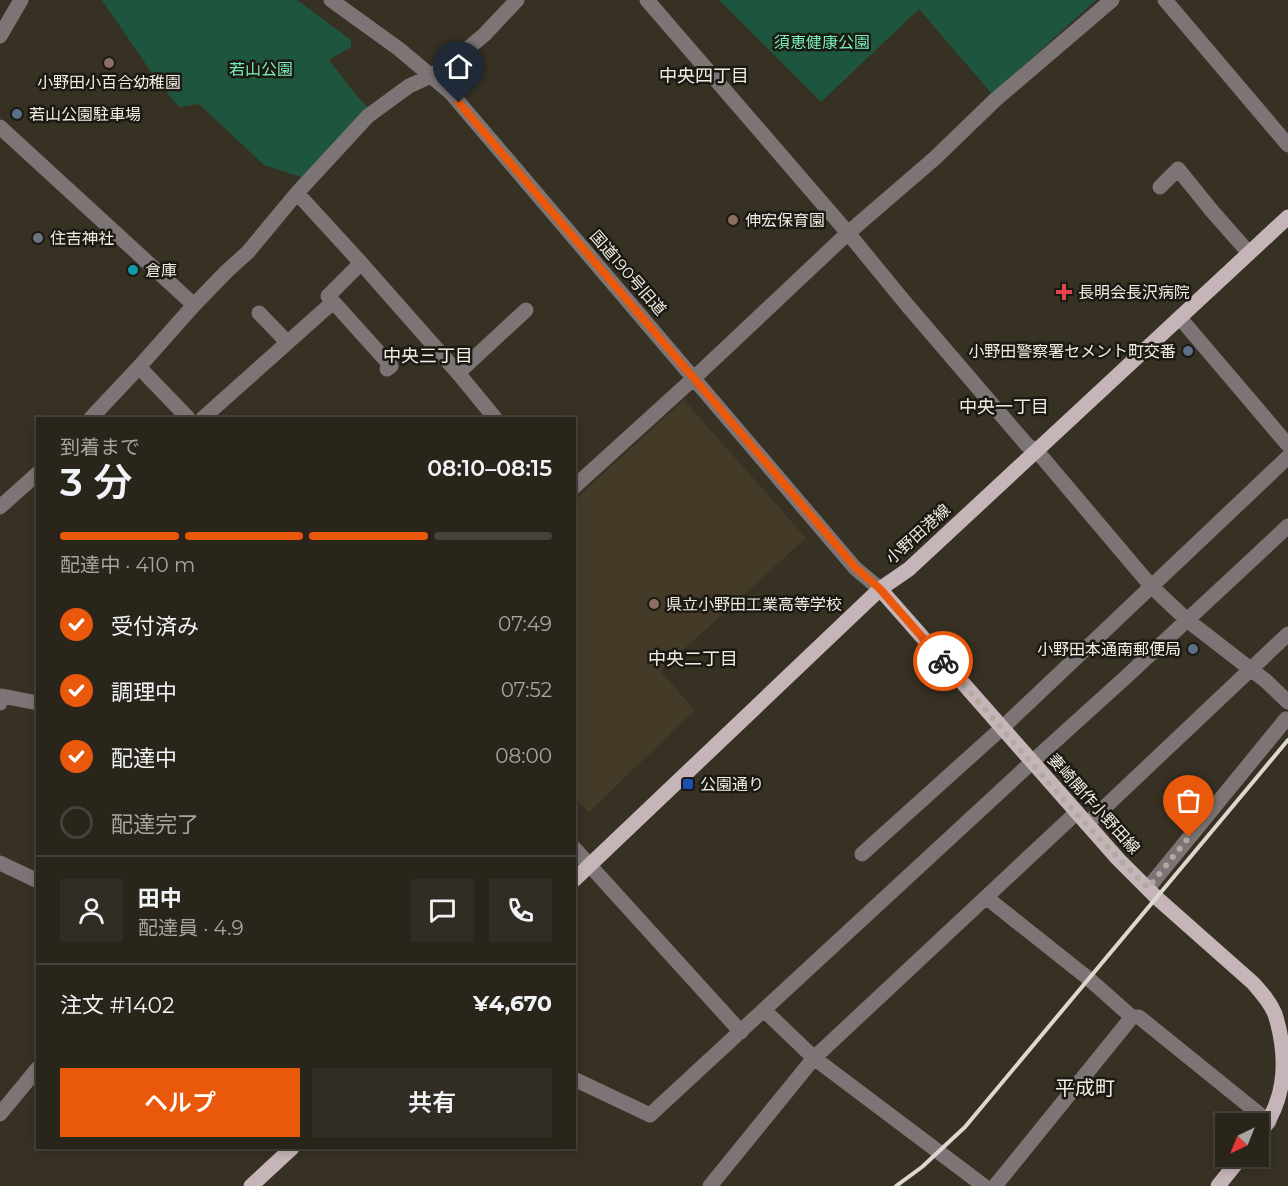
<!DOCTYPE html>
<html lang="ja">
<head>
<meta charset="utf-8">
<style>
	:root { --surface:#29251b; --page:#312d24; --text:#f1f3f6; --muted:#a5a5a3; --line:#45423a; --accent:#ea580c }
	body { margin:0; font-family:Montserrat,"Noto Sans JP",sans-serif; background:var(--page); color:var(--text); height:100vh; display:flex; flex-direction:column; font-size:22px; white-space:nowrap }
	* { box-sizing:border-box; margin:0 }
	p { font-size:20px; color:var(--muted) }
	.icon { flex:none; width:33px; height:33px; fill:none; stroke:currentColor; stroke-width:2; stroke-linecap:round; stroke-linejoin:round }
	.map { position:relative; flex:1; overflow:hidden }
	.sheet { position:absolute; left:36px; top:417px; width:540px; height:732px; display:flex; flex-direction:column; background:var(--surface); border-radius:0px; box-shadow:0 3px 9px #0003,0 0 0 2px var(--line) }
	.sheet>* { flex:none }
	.needle { width:39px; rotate:223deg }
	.fabs { position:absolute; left:1215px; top:1113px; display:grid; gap:12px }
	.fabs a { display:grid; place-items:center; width:54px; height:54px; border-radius:0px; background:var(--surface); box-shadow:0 3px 9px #0003,0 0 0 2px var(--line); font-size:30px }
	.pin { position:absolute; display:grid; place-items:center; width:51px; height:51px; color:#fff; margin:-62px -26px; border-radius:50% 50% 50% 0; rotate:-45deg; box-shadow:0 0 6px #0007 }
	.pin .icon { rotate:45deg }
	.courier { position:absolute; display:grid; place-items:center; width:60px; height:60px; margin:-30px; border:4px solid #ea580c; border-radius:50%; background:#fff; color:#222; box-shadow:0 2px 8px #0007 }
	.head em { font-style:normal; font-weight:600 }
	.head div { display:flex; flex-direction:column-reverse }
	.head { display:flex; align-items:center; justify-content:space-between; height:102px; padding:0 24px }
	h1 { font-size:39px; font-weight:600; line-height:45px }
	.bar { display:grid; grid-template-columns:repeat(4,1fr); gap:9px 6px; align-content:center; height:72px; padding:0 24px }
	.bar i { height:8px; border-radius:4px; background:var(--line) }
	.bar .selected { background:var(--accent) }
	.bar p { grid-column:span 4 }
	.line { display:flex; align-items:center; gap:15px; padding:0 24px; border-top:2px solid var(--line) }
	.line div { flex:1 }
	.round { display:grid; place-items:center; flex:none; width:63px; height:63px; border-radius:0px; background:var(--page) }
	ol { padding:0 24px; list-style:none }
	li { display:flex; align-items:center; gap:18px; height:66px }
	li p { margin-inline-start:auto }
	li .icon { padding:6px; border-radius:50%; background:var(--accent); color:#fff; stroke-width:4 }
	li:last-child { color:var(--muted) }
	li i { width:33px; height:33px; border:3px solid var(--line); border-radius:50% }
	.cta { display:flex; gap:12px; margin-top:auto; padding:12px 24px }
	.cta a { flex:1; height:69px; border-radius:0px; background:var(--accent); color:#fff; font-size:24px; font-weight:600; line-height:69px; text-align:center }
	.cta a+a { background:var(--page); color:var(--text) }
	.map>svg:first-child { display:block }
	.built { fill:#433a27 }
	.park { fill:#1e553e }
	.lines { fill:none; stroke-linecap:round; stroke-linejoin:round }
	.minor { stroke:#7c7475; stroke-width:15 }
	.major { stroke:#c6b5b8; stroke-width:15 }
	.rail { stroke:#dcd8d0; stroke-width:4 }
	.done { stroke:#b0aba1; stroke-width:6; stroke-dasharray:0 10.8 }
	.route { stroke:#ea580c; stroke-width:8 }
	.education-dot { fill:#8d6e63; stroke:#1c1913; stroke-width:2 }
	.service-dot { fill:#5c6f8a; stroke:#1c1913; stroke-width:2 }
	.worship-dot { fill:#6b7280; stroke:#1c1913; stroke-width:2 }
	.culture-dot { fill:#0f9aa8; stroke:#1c1913; stroke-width:2 }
	.health-dot { fill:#e0444e; stroke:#1c1913; stroke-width:2 }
	.transit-dot { fill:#1a4fb4; stroke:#1c1913; stroke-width:2 }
	.labels { text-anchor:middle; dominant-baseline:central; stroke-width:5; stroke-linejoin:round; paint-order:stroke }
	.park-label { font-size:16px; fill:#76efba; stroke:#1c1913 }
	.poi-label { font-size:16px; fill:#f1ede5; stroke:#1c1913; text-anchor:start }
	.street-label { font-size:16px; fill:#f1ede5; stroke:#1c1913 }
	.neighbourhood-label { font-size:18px; fill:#f1ede5; stroke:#1c1913 }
	.quarter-label { font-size:20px; fill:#f1ede5; stroke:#1c1913 }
</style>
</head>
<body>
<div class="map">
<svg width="1288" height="1186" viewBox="0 0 1288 1186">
	<rect width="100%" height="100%" fill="#373124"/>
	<!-- built -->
	<path class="built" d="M684 400 806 538 660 671 695 710 589 812 574 798 575 499Z"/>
	<!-- park -->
	<path class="park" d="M102 0H297L351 40V47L329 60 356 95 369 109 304 178 264 165 199 104 179 107 158 82Z
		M719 0H1096L992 94 919 9 821 102Z"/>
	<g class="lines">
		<!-- minor -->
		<path class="minor" d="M331 0 399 49 450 92 855 568 880 589
			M647 0 848 233 907 305 1027 445 1036 450 1151 586 1187 620 1266 681 1288 702
			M1165 0 1288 145
			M0 36 21 0
			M0 127 194 305
			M1160 187 1178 169 1212 211 1249 253
			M297 193 361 263 458 373 495 418
			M361 263 328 296 391 366 387 369
			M259 313 287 342
			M1180 318 1288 445
			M139 367 188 418
			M458 373 526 310
			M91 418 139 367 194 305 226 272 248 252 297 193 368 116 409 86 431 76 467 49 484 35 517 0
			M203 418 333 302
			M574 487 694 378 848 233 935 158 995 100 1112 0
			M0 507 38 473
			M0 703 2 696 38 703
			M1087 824 1288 634
			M574 848 741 1032
			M862 854 1002 728 1288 457
			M0 863 38 881
			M1148 888 1286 719
			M987 898 1089 979 1132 1017H1139L1269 1122
			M764 1010 814 1058 984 1186
			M574 1079 650 1115 1032 762 1127 676 1288 526
			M0 1114 38 1068
			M710 1186 814 1058 1076 813
			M995 1186 1132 1017"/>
		<!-- major -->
		<path class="major" d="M880 589 1118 859 1157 898 1253 983C1262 993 1270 1002 1275 1014 1288 1056 1287 1100 1258 1136
			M574 880 880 589 909 569 1288 217
			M251 1186 292 1148
			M1218 1186 1242 1156"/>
		<!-- rail -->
		<path class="rail" d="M896 1186 922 1167 965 1127 1288 740"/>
	</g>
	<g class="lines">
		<!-- done -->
		<path class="done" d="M943 661C1010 737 1075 817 1148 888L1189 837"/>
		<!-- route -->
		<path class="route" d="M459 103 855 567 880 589 943 661"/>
	</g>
	<!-- markers -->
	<g class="education-dot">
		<circle cx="109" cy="63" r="6"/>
		<circle cx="733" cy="220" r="6"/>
		<circle cx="654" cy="604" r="6"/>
	</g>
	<g class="service-dot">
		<circle cx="17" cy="114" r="6"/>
		<circle cx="1188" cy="351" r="6"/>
		<circle cx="1193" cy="649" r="6"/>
	</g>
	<circle class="worship-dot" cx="38" cy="238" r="6"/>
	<circle class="culture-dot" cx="133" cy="270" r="6"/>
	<path class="health-dot" d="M1061 283h6v6h6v6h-6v6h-6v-6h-6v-6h6z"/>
	<rect class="transit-dot" x="682" y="778" width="12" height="12" rx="3"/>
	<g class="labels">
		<!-- park labels -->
		<g class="park-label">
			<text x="822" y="42">須恵健康公園</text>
			<text x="261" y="69">若山公園</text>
		</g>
		<!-- poi labels -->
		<g class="poi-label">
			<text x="109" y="82" text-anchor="middle">小野田小百合幼稚園</text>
			<text x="29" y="114">若山公園駐車場</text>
			<text x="745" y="220">伸宏保育園</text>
			<text x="50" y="238">住吉神社</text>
			<text x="145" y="270">倉庫</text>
			<text x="1078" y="292">長明会長沢病院</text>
			<text x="1176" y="351" text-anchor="end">小野田警察署セメント町交番</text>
			<text x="666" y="604">県立小野田工業高等学校</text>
			<text x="1181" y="649" text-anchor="end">小野田本通南郵便局</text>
			<text x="700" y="784">公園通り</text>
		</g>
		<!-- street labels -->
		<g class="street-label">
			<text transform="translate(628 273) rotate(49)">国道190号旧道</text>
			<text transform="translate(918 534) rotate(-42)">小野田港線</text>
			<text transform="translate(1094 804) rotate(48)">妻崎開作小野田線</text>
		</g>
		<!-- neighbourhood labels -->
		<g class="neighbourhood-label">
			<text x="704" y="76">中央四丁目</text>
			<text x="428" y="356">中央三丁目</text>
			<text x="1004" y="407">中央一丁目</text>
			<text x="693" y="659">中央二丁目</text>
		</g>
		<!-- quarter labels -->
		<g class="quarter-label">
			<text x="1085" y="1088">平成町</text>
		</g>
	</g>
</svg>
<div class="fabs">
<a><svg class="needle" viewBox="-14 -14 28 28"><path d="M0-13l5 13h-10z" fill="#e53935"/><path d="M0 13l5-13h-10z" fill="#a5a5a3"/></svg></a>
</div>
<div class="pin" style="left:1189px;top:837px;background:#ea580c"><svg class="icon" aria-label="bag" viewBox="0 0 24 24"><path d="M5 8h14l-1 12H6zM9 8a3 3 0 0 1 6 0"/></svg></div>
<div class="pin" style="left:459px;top:103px;background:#1f2937"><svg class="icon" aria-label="home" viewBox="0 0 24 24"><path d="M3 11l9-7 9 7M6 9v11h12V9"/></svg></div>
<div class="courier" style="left:943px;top:661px"><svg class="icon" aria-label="bike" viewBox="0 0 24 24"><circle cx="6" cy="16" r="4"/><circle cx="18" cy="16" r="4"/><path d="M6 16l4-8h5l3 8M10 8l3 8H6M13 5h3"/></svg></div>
<section class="sheet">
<div class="head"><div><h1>3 分</h1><p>到着まで</p></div><em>08:10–08:15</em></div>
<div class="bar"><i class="selected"></i><i class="selected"></i><i class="selected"></i><i></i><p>配達中 · 410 m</p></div>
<ol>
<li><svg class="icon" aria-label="check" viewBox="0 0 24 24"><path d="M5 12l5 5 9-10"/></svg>受付済み<p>07:49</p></li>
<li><svg class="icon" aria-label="check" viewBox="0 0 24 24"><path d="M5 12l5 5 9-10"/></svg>調理中<p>07:52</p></li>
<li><svg class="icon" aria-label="check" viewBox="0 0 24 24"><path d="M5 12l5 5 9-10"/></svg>配達中<p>08:00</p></li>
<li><i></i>配達完了</li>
</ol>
<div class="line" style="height:108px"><a class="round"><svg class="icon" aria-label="person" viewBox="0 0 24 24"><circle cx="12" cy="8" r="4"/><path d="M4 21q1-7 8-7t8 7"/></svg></a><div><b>田中</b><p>配達員 · 4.9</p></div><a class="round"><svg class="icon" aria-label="chat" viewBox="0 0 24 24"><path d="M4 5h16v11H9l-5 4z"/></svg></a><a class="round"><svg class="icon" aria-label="phone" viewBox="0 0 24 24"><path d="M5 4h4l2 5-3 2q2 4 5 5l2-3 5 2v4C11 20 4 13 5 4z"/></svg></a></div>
<div class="line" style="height:78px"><div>注文 #1402</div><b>¥4,670</b></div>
<div class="cta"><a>ヘルプ</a><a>共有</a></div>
</section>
</div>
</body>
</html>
